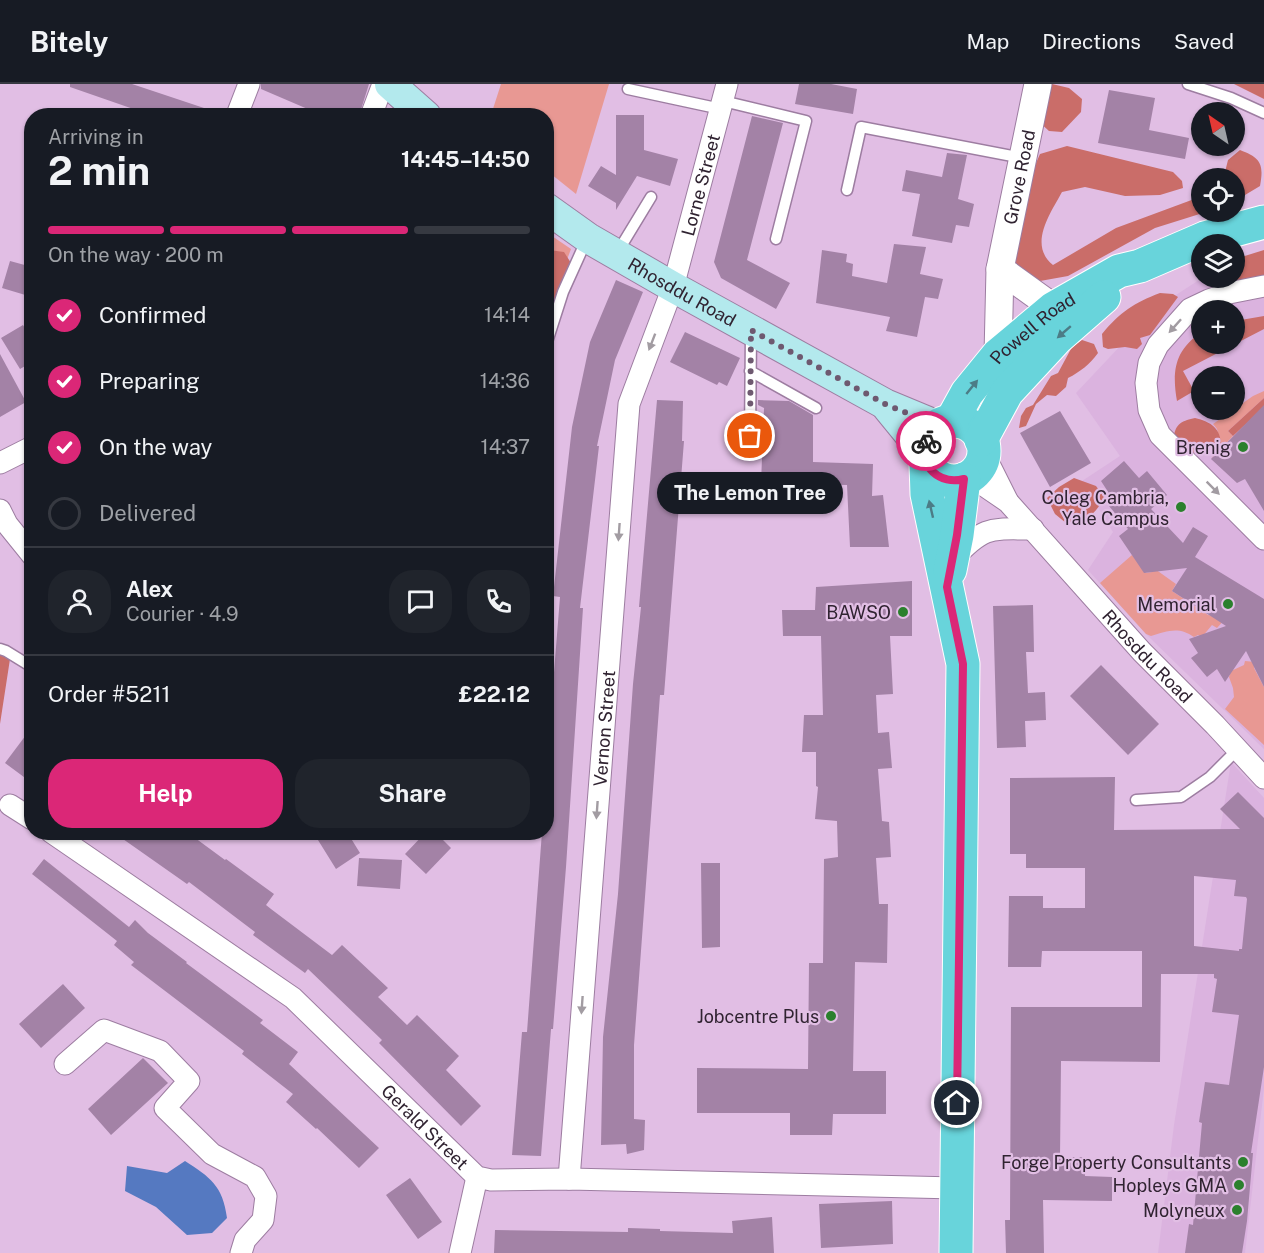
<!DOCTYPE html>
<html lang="en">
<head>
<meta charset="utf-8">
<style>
	:root { --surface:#171b24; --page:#20242c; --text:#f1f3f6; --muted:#9ea1a6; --line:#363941; --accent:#db2777 }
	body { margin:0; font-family:"Public Sans",sans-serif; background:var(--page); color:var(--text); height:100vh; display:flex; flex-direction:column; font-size:22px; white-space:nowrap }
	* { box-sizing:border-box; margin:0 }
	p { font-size:20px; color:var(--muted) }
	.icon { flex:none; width:33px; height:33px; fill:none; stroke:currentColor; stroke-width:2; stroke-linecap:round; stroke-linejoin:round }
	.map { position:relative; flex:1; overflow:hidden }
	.drawer { position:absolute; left:24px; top:24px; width:530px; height:732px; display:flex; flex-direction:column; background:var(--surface); border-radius:24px; box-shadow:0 2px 4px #0004 }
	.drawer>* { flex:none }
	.needle { width:39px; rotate:326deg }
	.tools { position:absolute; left:1191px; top:18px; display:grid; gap:12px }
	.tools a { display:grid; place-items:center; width:54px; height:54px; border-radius:50%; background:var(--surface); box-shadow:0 2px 4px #0004; font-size:30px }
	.pin { position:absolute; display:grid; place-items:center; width:51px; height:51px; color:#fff; margin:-26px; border:3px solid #fff; border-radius:50%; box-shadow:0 2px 6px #0007 }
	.courier { position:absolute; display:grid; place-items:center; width:60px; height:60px; margin:-30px; border:4px solid #db2777; border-radius:50%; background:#fff; color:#222; box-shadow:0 2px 8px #0007 }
	.bubble { position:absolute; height:42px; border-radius:21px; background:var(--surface); box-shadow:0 2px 4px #0004; font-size:20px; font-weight:700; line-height:42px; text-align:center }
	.head em { font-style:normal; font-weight:700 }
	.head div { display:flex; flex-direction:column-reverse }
	.head { display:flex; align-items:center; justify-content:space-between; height:102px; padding:0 24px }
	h1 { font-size:39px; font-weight:700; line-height:45px }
	.bar { display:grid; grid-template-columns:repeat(4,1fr); gap:9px 6px; align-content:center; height:72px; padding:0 24px }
	.bar i { height:8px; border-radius:4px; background:var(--line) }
	.bar .current { background:var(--accent) }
	.bar p { grid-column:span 4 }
	.line { display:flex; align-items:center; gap:15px; padding:0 24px; border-top:2px solid var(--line) }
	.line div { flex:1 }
	.round { display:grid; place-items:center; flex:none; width:63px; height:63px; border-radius:24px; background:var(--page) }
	ol { padding:0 24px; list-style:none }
	li { display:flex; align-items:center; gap:18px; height:66px }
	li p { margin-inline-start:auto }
	li .icon { padding:6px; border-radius:50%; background:var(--accent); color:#fff; stroke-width:4 }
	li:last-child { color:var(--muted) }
	li i { width:33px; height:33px; border:3px solid var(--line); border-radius:50% }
	.action { display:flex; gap:12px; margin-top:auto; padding:12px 24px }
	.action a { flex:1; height:69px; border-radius:24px; background:var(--accent); color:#fff; font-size:24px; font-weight:700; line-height:69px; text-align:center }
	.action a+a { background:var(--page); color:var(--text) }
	header { display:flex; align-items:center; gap:36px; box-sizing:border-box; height:84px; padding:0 30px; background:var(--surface); border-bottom:2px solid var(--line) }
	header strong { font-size:28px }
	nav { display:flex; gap:33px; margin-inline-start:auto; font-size:21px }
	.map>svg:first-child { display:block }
	.built { fill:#dbb3df; fill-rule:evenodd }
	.green { fill:#e89893 }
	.forest { fill:#ca6d69 }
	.water { fill:#5579c1 }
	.building { fill:#a382a6; fill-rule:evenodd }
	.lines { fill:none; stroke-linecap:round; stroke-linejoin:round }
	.service-casing { stroke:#9d7da1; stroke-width:13 }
	.minor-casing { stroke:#9d7da1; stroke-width:23 }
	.tertiary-casing { stroke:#9d7da1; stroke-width:29 }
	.secondary-casing { stroke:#9d7da1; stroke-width:32 }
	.primary-casing { stroke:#fff; stroke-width:35 }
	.service { stroke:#fff; stroke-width:10 }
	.minor { stroke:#fff; stroke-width:21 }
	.tertiary { stroke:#fff; stroke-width:27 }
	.secondary { stroke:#b3e9ed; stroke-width:30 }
	.primary { stroke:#68d4db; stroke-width:33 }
	.oneway { fill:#a29ca2 }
	.oneway2 { fill:#4c7c86 }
	.done { stroke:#6e5970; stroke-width:6; stroke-dasharray:0 10.8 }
	.route { stroke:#db2777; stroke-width:8 }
	.poi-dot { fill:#2b802d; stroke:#e1bee4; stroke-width:2 }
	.labels { text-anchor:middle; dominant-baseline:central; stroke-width:4.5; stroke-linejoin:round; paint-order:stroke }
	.street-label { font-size:18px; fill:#302331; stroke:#e1bee4 }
	.poi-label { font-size:18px; fill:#302331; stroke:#e1bee4; text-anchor:end }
</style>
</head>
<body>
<header>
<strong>Bitely</strong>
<nav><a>Map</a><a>Directions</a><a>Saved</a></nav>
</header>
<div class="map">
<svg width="1264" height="1169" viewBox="0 0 1264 1169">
	<rect width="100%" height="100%" fill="#e1bee4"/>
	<!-- built -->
	<path class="built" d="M1264 179V665L1146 550 1088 486 1113 448 1082 397 1120 372 1076 309 1156 224 1199 196 1209 194H1234ZM1202 226H1234V260H1202ZM1202 292H1234V326H1202Z
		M1231 678 1264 714V1004L1245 1169H1158L1174 1041Z"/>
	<!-- green -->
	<path class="green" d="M501 0H609L576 110 546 86V32L491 31Z
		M546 148 571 165 546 232Z
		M1264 307V314L1228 347 1233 352 1211 375 1221 361 1217 345 1213 340 1253 312Z
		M1132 471 1146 489 1152 488 1155 485 1176 500 1172 507 1208 531 1226 534 1217 544 1212 541 1202 553 1198 551 1194 553C1179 542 1167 547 1151 552L1146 550 1100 499Z
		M1245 577 1255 578 1254 584 1264 603V661L1225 625 1234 613 1233 604 1229 593 1231 587 1244 581Z"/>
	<!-- forest -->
	<path class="forest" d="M1052 0 1069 4 1082 15 1081 28 1062 48 1049 47 1037 36 1040 8Z
		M1234 0H1264V15Z
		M1067 62 1173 88 1182 97 1183 104 1160 111 1125 112 1085 103 1062 108C1050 130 1028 161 1053 181L1116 144 1197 114 1201 110 1202 128H1206L1155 144 1068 192 1040 197 1026 193 1015 182 1014 142 1029 95 1040 70Z
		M1240 66C1261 74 1264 80 1260 102L1235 117 1234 94H1220L1224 92 1228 76Z
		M549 166 564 168 571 179 551 234 554 265 546 290V169Z
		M1264 166V194L1239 197 1202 198 1200 194 1201 191 1202 194H1234L1235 175Z
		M1160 209 1173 210 1178 213 1150 251 1140 254 1142 260 1137 265 1125 263 1108 265 1103 263 1102 250C1120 228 1134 219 1160 209Z
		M1264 232V245L1183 287 1194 307 1177 317C1172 289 1174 266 1201 249L1202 260H1234L1235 237Z
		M1082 256 1094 260 1098 269C1090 280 1080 288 1068 294L1066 303 1056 312 1047 311 1036 320 1026 342 1019 344 1021 332 1026 324 1033 321 1051 292 1058 289 1072 263Z
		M1264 314V323L1233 352 1228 347Z
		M1195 334C1211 338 1221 344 1221 362L1198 370 1187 369 1174 351C1177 338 1183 337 1195 334Z
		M1074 394 1096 402 1104 413C1095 432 1087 436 1066 439L1055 430 1047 414 1059 403Z
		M0 560 10 575 0 640Z"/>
	<!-- water -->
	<path class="water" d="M185 1077C210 1093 223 1102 227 1134L212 1149 187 1151 156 1123 125 1107 127 1082 167 1089Z"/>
	<!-- building -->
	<path class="building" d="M70 0H132L216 28 215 32H140L142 28 70 3Z
		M261 0H369L359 32H324L261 5Z
		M799 0H831L857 5 853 30 795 20Z
		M1109 6 1155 14 1149 46 1189 54 1185 75 1098 59Z
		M616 31H644V66L678 75 670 102 637 92 616 126V119L588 102 601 82 616 91Z
		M752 32 783 39 747 176 790 199 776 225 721 194 714 178Z
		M947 69 967 71 958 115 974 120 969 143 956 141 952 159 912 152 920 110 902 107 906 86 942 93Z
		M894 160 926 163 920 190 943 195 938 215 925 213 917 253 886 247 890 233 816 219 822 166 847 170 846 178 853 180 852 192 887 199Z
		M10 177 32 183V213L2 204Z
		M616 196 643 208 615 276 597 362H599L580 524H583L566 783 553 945H551L541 1072 512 1071 522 948H527L542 748H546V689L560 513 553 512 572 343 590 258Z
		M23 241 32 256V278L20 285 1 254Z
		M685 248 740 274 727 302 719 298 717 301 670 278Z
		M0 270 26 318 0 333Z
		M657 316 683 317 682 357H684L664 611H660L634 961V1035L645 1036 644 1066 627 1070 626 1060 601 1061 603 953 618 810 633 600 641 523H639Z
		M758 316 789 317 813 331V378L873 380 872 412 883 411 889 463H850L847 401 761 399 764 324 766 325 758 321Z
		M1264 321V427L1245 395 1237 399 1211 375Z
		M1060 327 1091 379 1050 403 1020 349Z
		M1124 377 1139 394 1147 387 1167 411 1151 425 1183 459 1193 443 1208 452 1195 473 1264 515V603L1246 567 1225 598 1217 585 1207 593 1191 574 1198 569 1189 555 1226 542 1172 507 1187 484 1144 489 1119 452 1128 445 1109 422 1114 417 1101 397Z
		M912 497V552H890L893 610 876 611 878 649 889 648 892 684 878 685 882 737 889 738 891 773 876 774 879 820H888L887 879 855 878 853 987H886V1030H833L832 1051H790V1029H697V984L808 985 809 879H823L824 775 838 773 837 737 815 735 818 703 816 702V668H802L804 631H823L821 552H783L782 526H815L816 503Z
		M1033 521 1034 568H1026L1028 609 1045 608 1046 636 1025 637 1026 663 997 664 993 522Z
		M1101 581 1159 640 1128 671 1070 612Z
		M32 643V699L5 679Z
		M1115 693 1114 746 1240 745 1220 725 1238 708 1264 734V983L1251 1069H1253L1247 1137 1242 1169H1185L1189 1140 1193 1141 1202 1039 1199 1038 1205 998 1229 1001 1239 931 1212 928 1217 895 1214 894V890H1161L1160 978 1061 977 1060 1073H1085V1092L1112 1093V1117L1043 1116 1044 1169H1006L1005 1136H1010L1011 923H1142V867H1042L1041 883H1008L1009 812H1043V824H1085V784H1026V770H1010V694ZM1194 792 1236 796 1234 812 1246 813 1247 815 1242 865H1239V867L1194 862Z
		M113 748H187L225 776 226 775 274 810 266 821 271 825 332 871 342 861 388 904 378 913 407 941 417 931 459 972 446 986 481 1022 461 1042 379 959 382 956 308 885 305 889 253 851 255 848 189 798 187 800Z
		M313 748H347L360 769 336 785Z
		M426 748H435L451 764 426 790 405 770Z
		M359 774 402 776 400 805 357 802Z
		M44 775 129 843 135 836 148 849 187 878 186 879 263 936 260 939 298 968 289 980 379 1064 359 1084 317 1044 316 1045 286 1018 293 1010 242 970 244 967 131 881 134 878 114 861 117 857 32 790Z
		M701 779H720V863L702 864Z
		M63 900 85 924 41 964 19 940Z
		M143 974 168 999 111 1051 88 1025Z
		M410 1094 442 1138 418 1155 386 1111Z
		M892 1117 893 1160 821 1164 819 1120Z
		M772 1133 774 1169H494L495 1146 628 1148V1144L660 1145V1147L733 1149 732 1137Z"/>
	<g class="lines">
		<defs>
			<path id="service" d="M1188 0 1231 14 1264 29
				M628 5 721 25
				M723 17 806 37 776 155
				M847 106 861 43 1023 74
				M617 169 651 113
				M546 261 563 208 586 157
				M750 287 816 324
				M750 352 751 249
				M0 565 6 567 32 583
				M1136 716 1181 713 1210 693 1238 665"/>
			<g id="minor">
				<path d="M237 31 249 0"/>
				<path d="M371 32 383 0"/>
				<path d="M1264 202 1229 209 1209 216 1190 225 1158 261 1149 279 1146 299 1149 326 1160 351 1264 455"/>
				<path d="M983 368 1007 416"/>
				<path d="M0 379 32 363"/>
				<path id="s1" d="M970 392 1008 418 1142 568 1215 641 1264 694"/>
				<path d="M0 426 7 440 32 471"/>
				<path d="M954 474C985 441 991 445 1033 445"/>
				<path d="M10 721 32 735"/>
				<path id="s2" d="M51 748 293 914 477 1093 491 1096 569 1095 956 1104"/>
				<path d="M65 980 104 946 160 967 189 997 165 1024 212 1070 255 1093 266 1112 263 1136 245 1156 241 1169"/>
				<path id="s3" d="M569 1095 629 320 673 203 727 0"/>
				<path d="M460 1169 477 1093"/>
			</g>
			<g id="tertiary">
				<path d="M1000 185 1054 224"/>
				<path id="s4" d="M998 271 1000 185 1038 0"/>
			</g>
			<g id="secondary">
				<path d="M390 0 426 32"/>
				<path id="s5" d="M546 124 588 154 673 203 885 320 938 342"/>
				<path d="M888 324 924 368"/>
			</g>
			<g id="primary">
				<circle cx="954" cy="367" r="30"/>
				<path id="s6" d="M951 338 967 309 998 271 1054 224 1119 187 1140 182 1205 154 1264 138"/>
				<path d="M981 356 1007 308 1057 254 1104 213"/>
				<path d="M926 380 927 410 963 580 956 1169"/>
				<path d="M950 486 957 451 964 395"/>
			</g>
		</defs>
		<!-- service casing -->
		<use href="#service" class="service-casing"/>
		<!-- minor casing -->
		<use href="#minor" class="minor-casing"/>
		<!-- tertiary casing -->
		<use href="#tertiary" class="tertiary-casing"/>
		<!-- secondary casing -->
		<use href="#secondary" class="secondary-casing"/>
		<!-- primary casing -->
		<use href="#primary" class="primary-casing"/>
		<!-- service -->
		<use href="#service" class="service"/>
		<!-- minor -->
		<use href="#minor" class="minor"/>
		<!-- tertiary -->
		<use href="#tertiary" class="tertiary"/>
		<!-- secondary -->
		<use href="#secondary" class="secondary"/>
		<!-- primary -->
		<use href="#primary" class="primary"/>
	</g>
	<!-- one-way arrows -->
	<defs><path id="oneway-solid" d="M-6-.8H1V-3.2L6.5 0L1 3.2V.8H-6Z" transform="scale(1.5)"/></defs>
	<g class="oneway">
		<use href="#oneway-solid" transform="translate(1175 242) rotate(132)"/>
		<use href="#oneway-solid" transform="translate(652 258) rotate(111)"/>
		<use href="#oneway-solid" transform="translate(1213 404) rotate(45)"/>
		<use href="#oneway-solid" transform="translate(619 448) rotate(94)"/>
		<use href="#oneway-solid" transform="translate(597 726) rotate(94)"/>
		<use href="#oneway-solid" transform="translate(582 921) rotate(94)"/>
	</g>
	<g class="oneway2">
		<use href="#oneway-solid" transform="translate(1064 248) rotate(139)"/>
		<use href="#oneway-solid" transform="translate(972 303) rotate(-51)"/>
		<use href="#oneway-solid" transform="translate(931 425) rotate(-103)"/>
	</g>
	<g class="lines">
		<!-- done -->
		<path class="done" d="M750 352 751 246 885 320 938 342 933 346 926 357"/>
		<!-- route -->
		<path class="route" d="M926 357C918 383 940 401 964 395L957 451 947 503 963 580 957 1019"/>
	</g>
	<!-- markers -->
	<g class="poi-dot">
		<circle cx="1243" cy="363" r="6"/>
		<circle cx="1181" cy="423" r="6"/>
		<circle cx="1228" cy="520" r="6"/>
		<circle cx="903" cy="528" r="6"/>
		<circle cx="831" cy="932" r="6"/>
		<circle cx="1243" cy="1078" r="6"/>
		<circle cx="1239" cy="1101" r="6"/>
		<circle cx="1237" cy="1126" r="6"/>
	</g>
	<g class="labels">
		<!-- street labels -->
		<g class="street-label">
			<text stroke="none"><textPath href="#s4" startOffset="180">Grove Road</textPath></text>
			<text stroke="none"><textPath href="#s3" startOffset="1008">Lorne Street</textPath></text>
			<text stroke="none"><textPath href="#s5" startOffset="160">Rhosddu Road</textPath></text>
			<text stroke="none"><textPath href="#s6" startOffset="126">Powell Road</textPath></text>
			<text stroke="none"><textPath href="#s1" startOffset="254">Rhosddu Road</textPath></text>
			<text stroke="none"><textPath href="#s3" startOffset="452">Vernon Street</textPath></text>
			<text stroke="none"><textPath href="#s2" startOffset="478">Gerald Street</textPath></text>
		</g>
		<!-- poi labels -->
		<g class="poi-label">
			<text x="1231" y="363">Brenig</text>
			<text x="1169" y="413">Coleg Cambria,<tspan x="1169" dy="21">Yale Campus</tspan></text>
			<text x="1216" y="520">Memorial</text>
			<text x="891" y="528">BAWSO</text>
			<text x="819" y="932">Jobcentre Plus</text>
			<text x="1231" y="1078">Forge Property Consultants</text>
			<text x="1227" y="1101">Hopleys GMA</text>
			<text x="1225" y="1126">Molyneux</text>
		</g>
	</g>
</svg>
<div class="tools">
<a><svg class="needle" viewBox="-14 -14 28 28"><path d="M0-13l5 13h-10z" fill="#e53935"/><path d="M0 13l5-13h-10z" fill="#9ea1a6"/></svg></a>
<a><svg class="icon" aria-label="locate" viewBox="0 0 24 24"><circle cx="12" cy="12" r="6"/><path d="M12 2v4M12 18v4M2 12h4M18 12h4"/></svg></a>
<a><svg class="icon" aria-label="layers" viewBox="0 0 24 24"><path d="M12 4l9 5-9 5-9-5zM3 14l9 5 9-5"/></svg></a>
<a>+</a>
<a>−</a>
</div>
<div class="pin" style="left:750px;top:352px;background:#ea580c"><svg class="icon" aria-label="bag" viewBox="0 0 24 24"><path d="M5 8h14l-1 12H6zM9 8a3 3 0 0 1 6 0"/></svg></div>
<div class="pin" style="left:957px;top:1019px;background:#1f2937"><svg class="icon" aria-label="home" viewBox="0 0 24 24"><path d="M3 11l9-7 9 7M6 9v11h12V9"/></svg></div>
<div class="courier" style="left:926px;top:357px"><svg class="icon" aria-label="bike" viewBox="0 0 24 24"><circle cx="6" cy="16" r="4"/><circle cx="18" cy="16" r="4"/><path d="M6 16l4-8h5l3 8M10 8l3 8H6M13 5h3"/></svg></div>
<div class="bubble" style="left:657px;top:388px;width:186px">The Lemon Tree</div>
<section class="drawer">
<div class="head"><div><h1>2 min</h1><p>Arriving in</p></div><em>14:45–14:50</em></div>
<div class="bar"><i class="current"></i><i class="current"></i><i class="current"></i><i></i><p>On the way · 200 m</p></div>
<ol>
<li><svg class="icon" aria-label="check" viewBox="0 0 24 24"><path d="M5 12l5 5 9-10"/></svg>Confirmed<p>14:14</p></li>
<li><svg class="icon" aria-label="check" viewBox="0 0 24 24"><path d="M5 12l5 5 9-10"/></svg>Preparing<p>14:36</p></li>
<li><svg class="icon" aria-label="check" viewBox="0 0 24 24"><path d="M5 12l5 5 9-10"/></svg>On the way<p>14:37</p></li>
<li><i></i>Delivered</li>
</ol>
<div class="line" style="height:108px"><a class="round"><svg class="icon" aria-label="person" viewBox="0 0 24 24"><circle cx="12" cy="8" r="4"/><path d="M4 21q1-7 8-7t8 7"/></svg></a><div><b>Alex</b><p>Courier · 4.9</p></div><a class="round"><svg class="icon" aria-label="chat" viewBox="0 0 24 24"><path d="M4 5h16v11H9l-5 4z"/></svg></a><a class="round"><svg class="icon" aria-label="phone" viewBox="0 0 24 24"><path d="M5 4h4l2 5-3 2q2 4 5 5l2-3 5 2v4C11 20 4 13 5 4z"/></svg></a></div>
<div class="line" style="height:78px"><div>Order #5211</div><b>£22.12</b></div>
<div class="action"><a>Help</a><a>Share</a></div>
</section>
</div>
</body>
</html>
